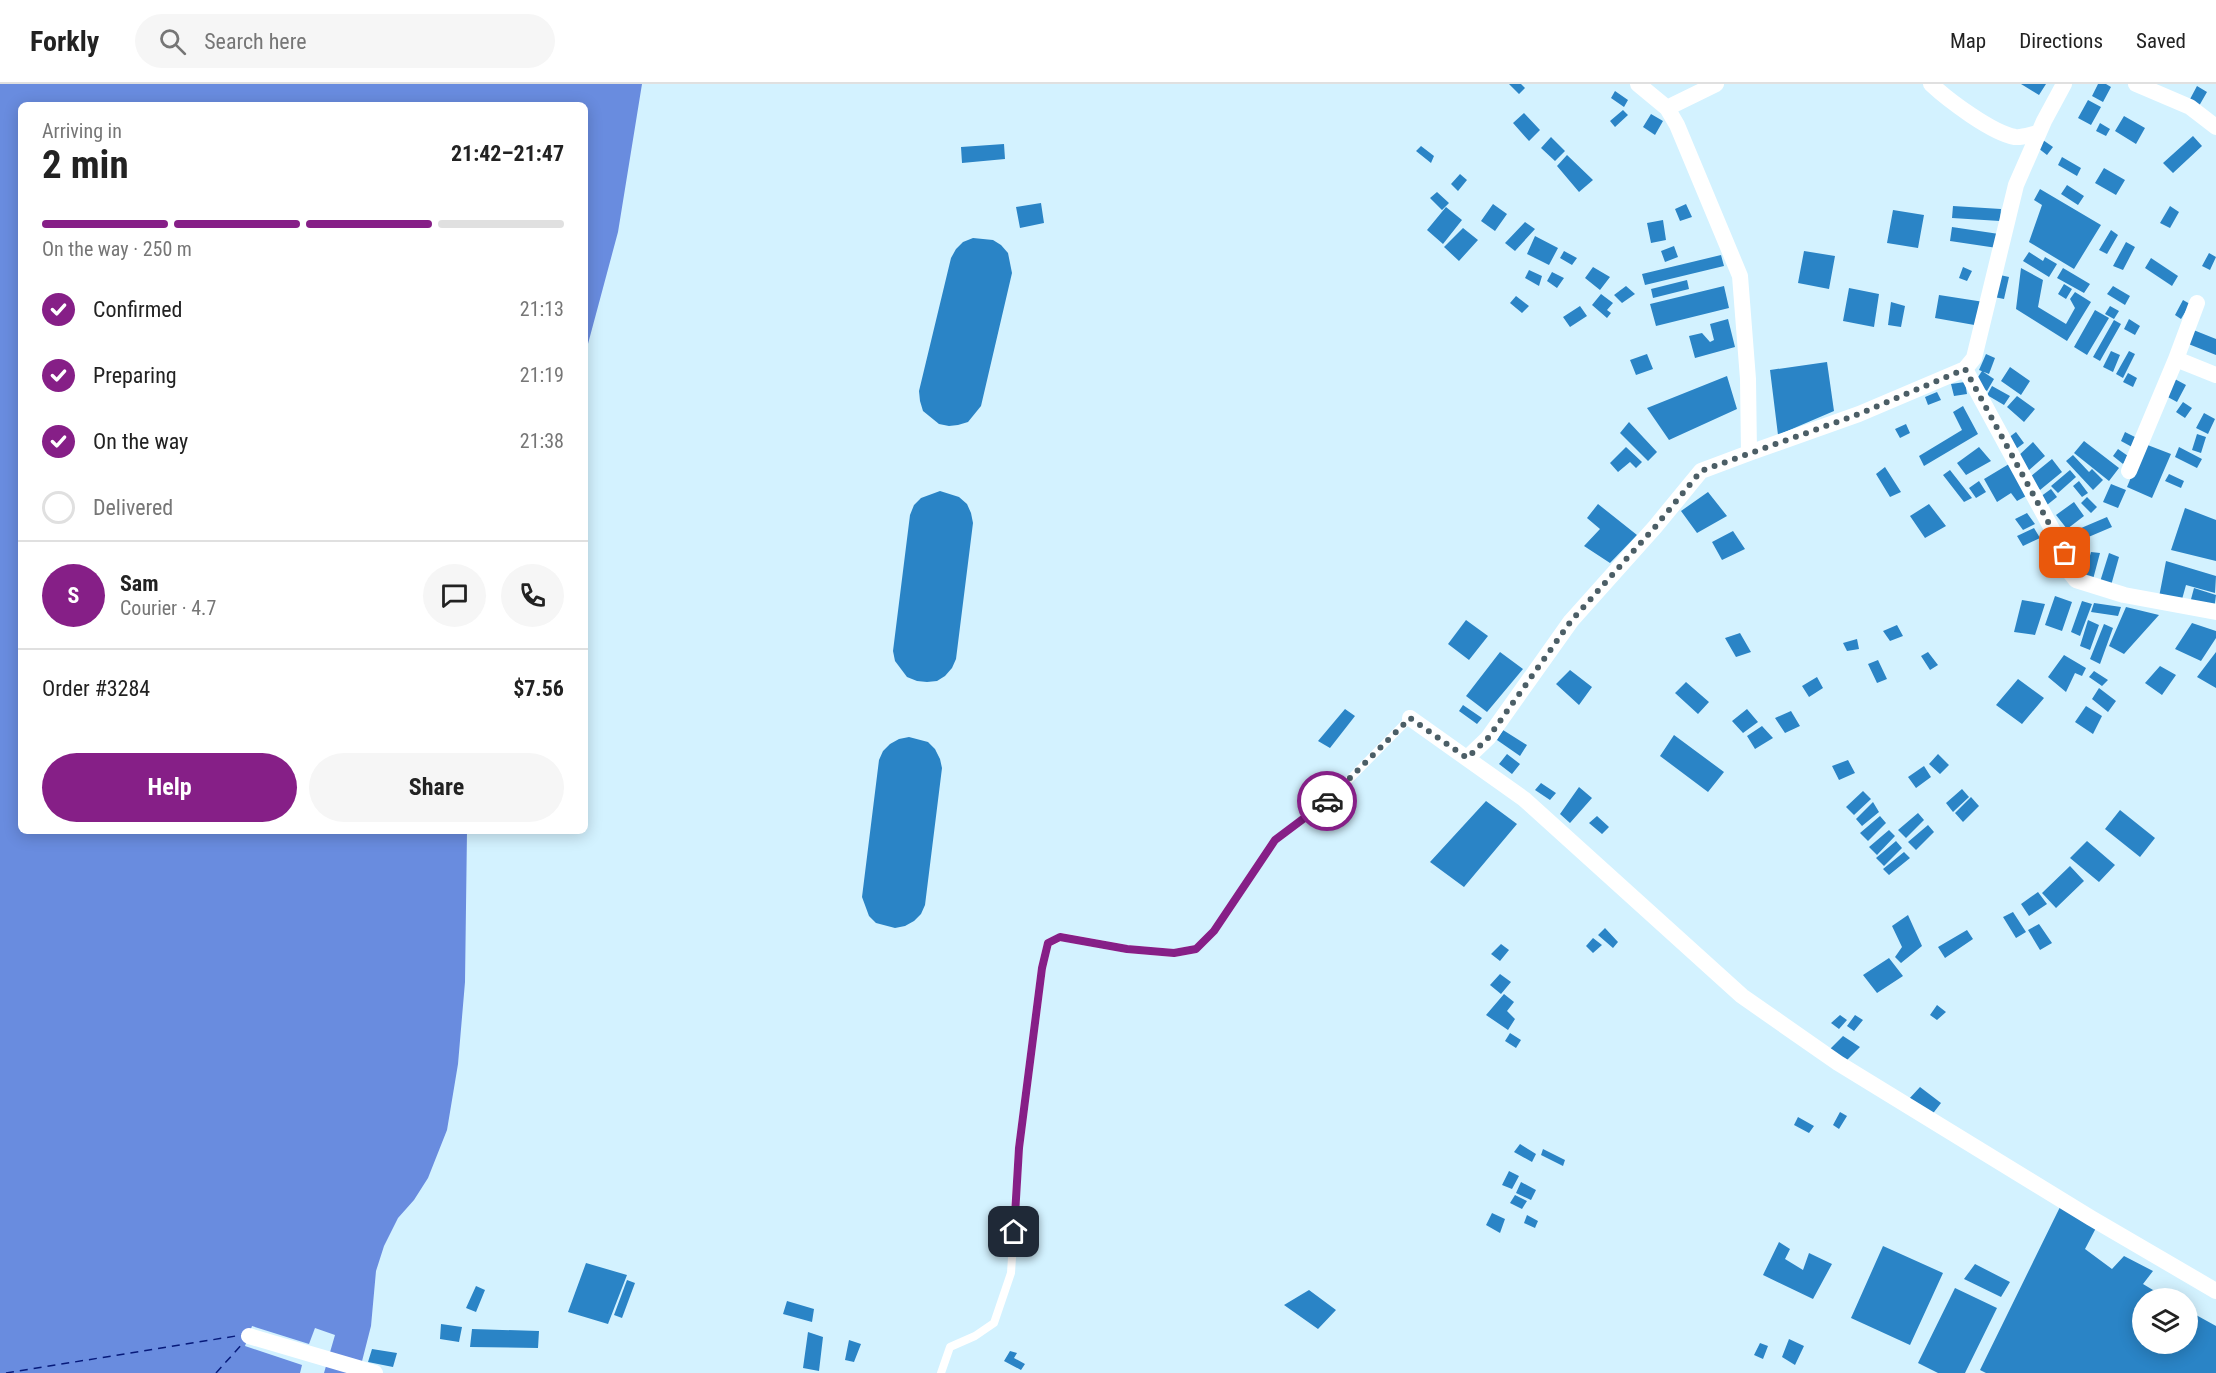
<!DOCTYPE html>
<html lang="en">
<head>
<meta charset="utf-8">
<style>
	:root { --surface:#fff; --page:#f6f6f6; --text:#222; --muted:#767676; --line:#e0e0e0; --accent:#861f87 }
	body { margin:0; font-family:"Roboto Condensed",sans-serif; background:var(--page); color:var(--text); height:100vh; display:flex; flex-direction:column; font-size:22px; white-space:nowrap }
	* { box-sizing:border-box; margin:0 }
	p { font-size:20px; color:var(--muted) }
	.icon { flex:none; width:33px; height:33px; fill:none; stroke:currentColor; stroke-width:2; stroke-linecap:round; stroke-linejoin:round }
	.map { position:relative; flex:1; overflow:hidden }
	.side { position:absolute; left:18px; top:18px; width:570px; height:732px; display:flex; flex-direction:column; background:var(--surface); border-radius:9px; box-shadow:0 3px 15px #0003 }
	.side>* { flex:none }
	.fabs { position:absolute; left:2132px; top:1204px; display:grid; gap:12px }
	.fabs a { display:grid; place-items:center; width:66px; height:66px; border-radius:50%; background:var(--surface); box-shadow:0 3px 15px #0003; font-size:30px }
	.pin { position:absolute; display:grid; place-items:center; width:51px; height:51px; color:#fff; margin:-26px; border-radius:12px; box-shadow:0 3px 9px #0006 }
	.courier { position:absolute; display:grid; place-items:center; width:60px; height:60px; margin:-30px; border:4px solid #861f87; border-radius:50%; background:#fff; color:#222; box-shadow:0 2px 8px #0007 }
	.summary em { font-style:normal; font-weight:700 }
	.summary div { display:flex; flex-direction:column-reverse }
	.summary { display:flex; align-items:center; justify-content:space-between; height:102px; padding:0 24px }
	h1 { font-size:39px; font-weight:700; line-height:45px }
	.bar { display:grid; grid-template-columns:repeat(4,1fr); gap:9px 6px; align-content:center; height:72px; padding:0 24px }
	.bar i { height:8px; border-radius:4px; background:var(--line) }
	.bar .on { background:var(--accent) }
	.bar p { grid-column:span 4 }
	.line { display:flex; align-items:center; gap:15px; padding:0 24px; border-top:2px solid var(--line) }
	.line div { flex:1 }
	.round { display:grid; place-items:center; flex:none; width:63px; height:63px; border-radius:32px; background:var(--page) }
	ol { padding:0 24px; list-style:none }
	li { display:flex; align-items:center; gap:18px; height:66px }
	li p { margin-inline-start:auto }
	li .icon { padding:6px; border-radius:50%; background:var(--accent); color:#fff; stroke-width:4 }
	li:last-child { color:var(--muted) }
	li i { width:33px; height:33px; border:3px solid var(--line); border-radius:50% }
	.primary-button { display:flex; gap:12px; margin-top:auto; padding:12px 24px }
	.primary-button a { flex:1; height:69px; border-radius:36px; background:var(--accent); color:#fff; font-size:24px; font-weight:700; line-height:69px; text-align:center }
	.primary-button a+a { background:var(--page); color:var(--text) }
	header { display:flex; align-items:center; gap:36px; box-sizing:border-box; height:84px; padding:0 30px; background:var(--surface); border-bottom:2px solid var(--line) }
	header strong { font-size:28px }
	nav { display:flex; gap:33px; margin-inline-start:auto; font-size:21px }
	.search { width:420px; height:54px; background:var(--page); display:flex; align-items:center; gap:15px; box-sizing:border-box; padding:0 21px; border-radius:33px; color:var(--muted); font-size:22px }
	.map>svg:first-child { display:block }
	.water { fill:#698cdf }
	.pier { fill:#d3f2ff }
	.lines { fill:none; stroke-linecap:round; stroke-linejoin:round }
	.ferry { stroke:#071a7a; stroke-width:1.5; stroke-dasharray:8 6; stroke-linecap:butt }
	.building { fill:#2a84c6 }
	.lane { stroke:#fff; stroke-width:8 }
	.street { stroke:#fff; stroke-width:16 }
	.done { stroke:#4b5e66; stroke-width:6; stroke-dasharray:0 10.8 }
	.route { stroke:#861f87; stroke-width:8 }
</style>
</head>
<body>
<header>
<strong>Forkly</strong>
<div class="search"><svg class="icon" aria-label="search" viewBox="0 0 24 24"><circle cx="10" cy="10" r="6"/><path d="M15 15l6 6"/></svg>Search here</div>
<nav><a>Map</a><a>Directions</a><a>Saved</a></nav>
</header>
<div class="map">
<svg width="2216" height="1289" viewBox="0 0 2216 1289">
	<rect width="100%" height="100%" fill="#d3f2ff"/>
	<!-- water -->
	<path class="water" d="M0 0H642L618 148 585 271V21H21V747H467L465 898 458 980 447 1046 428 1094 414 1116 398 1134 384 1162 376 1187 371 1242 359 1289H0Z"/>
	<!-- pier -->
	<path class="pier" d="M252 1242 309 1260 315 1244 335 1251 324 1289H300L302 1281 245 1262Z"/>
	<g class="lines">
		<!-- ferry -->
		<path class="ferry" d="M6 1289 242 1251
			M216 1289 244 1258"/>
	</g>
	<!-- building -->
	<path class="building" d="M1509 0H1521L1525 4 1519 10Z
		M2021 0H2046L2039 11Z
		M2098 0H2106L2111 3 2103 18 2092 12Z
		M2197 2 2207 8 2199 22 2189 17Z
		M1615 7 1628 16 1624 23 1611 14Z
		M2088 16 2101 23 2091 41 2078 34Z
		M1623 26 1628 31 1615 43 1610 37Z
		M1524 29 1540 46 1529 57 1513 39Z
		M1651 30 1663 37 1655 51 1643 43Z
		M2124 32 2145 44 2136 60 2115 47Z
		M2100 39 2110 45 2106 52 2096 47Z
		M2193 52 2202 62 2173 89 2163 79Z
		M1551 53 1565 67 1555 77 1541 64Z
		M2043 56 2053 63 2047 71 2038 64Z
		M1004 60 1005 75 962 79 961 63Z
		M1421 62 1434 72 1431 79 1416 67Z
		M1567 71 1593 96 1579 108 1557 82Z
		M2062 73 2081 84 2077 92 2058 81Z
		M2104 84 2125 96 2116 111 2095 99Z
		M1460 90 1467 96 1458 107 1451 100Z
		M2067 101 2084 112 2078 121 2061 110Z
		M2040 105 2101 141 2074 185 2029 158 2042 121 2034 116Z
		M1437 108 1449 119 1442 126 1430 114Z
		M1041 119 1044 139 1020 144 1016 123Z
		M1493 120 1507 130 1495 147 1481 137Z
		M1686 120 1692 133 1680 137 1675 125Z
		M1953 122 2001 125 2000 137 1952 134Z
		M2170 122 2179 128 2170 144 2160 139Z
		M1446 123 1462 136 1443 160 1427 146Z
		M1893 126 1924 131 1918 164 1887 159Z
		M1663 136 1666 156 1651 159 1647 139Z
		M1525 138 1535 145 1515 167 1505 159Z
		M1952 143 1999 150 1997 164 1950 157Z
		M1463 144 1478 156 1459 177 1444 163Z
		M2111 146 2118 151 2107 170 2099 166Z
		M1535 152 1558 164 1549 181 1527 170Z
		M973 154 993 156 1001 161 1008 169 1012 189 981 322 968 338 958 341 949 342 939 340 923 327 920 317 919 307 951 174 956 165 963 158Z
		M2126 158 2135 163 2123 186 2113 182Z
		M1674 162 1678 173 1665 178 1661 167Z
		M1564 167 1577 174 1572 181 1560 174Z
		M1804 167 1835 172 1829 205 1798 199Z
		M2029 168 2043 177 2045 173 2057 180 2049 193 2023 177Z
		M2209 169 2216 173 2210 186 2202 182Z
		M1721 171 1724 182 1645 201 1642 190Z
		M2151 174 2178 192 2172 202 2145 184Z
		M1593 183 1610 193 1600 206 1585 194Z
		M1963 183 1972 187 1967 197 1959 194Z
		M2021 184 2043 196 2038 223 2066 240 2075 224 2070 215 2075 208 2091 218 2067 257 2016 225Z
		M2063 184 2090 200 2084 209 2057 194Z
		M1529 186 1542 192 1539 202 1525 194Z
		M1552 188 1564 194 1557 204 1547 197Z
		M2000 191 2009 193 2004 215 1994 213Z
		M1687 196 1689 205 1653 214 1651 205Z
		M2064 200 2072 205 2066 215 2058 210Z
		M1626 202 1635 210 1622 219 1614 211Z
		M1724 202 1729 224 1656 242 1650 220Z
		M2113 202 2130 212 2125 221 2107 210Z
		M1849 204 1879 210 1874 243 1843 237Z
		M1601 210 1613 219 1607 226 1611 229 1607 234 1592 221Z
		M1939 211 1984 218 1980 242 1935 234Z
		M1516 212 1529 222 1522 229 1510 219Z
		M2183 216 2190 220 2181 235 2175 231Z
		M1891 218 1905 222 1901 243 1888 241Z
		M1580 222 1587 232 1570 243 1563 233Z
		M2110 222 2119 227 2114 235 2105 230Z
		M2095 226 2109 234 2087 271 2074 263Z
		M1728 235 1735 263 1695 274 1689 252 1702 249 1710 258 1714 256 1710 240Z
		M2129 235 2140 242 2135 251 2124 245Z
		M2114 236 2121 240 2100 277 2093 273Z
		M2191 245 2216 255V271L2186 259Z
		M2111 267 2120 271 2113 288 2103 283Z
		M2129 267 2135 270 2123 294 2116 290Z
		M1647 270 1653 285 1636 291 1630 276Z
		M1986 270 1995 274 1989 290 1979 286Z
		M1827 278 1834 327 1778 351 1770 286Z
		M2010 283 2030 297 2021 311 2001 297Z
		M1982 287 1994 295 1987 307 1974 299Z
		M2128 289 2137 294 2133 303 2123 298Z
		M1727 292 1737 325 1669 356 1647 324Z
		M2173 294 2186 301 2177 318 2164 311Z
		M1965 298 1967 310 1954 312 1951 300Z
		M1992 302 2010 312 2004 321 1987 311Z
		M1937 308 1941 316 1928 321 1925 313Z
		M2017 312 2035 325 2024 338 2007 323Z
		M2183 318 2192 324 2185 334 2176 328Z
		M1963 322 1978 350 1924 382 1919 372 1962 346 1953 328Z
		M2204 329 2215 335 2208 350 2196 344Z
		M1629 338 1657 368 1648 377 1620 349Z
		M1906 340 1910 349 1900 354 1895 345Z
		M2016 348 2024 359 2016 365 2008 354Z
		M2125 348 2137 354 2132 363 2121 357Z
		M2197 350 2206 353 2201 369 2192 366Z
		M2084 357 2119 384 2109 397 2074 369Z
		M2033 358 2045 372 2028 387 2016 374Z
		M2145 360 2171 370 2152 414 2127 403Z
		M1626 363 1642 378 1636 384 1630 378 1618 388 1610 379Z
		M1979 363 1991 377 1966 391 1957 379Z
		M2179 363 2202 375 2197 384 2175 373Z
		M2118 365 2128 372 2123 380 2113 372Z
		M2073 371 2089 388 2092 385 2103 396 2093 406 2066 377Z
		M2052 375 2062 388 2040 406 2030 393Z
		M2009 380 2028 411 2017 417 2011 409 1997 418 1984 395Z
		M1885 383 1901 408 1890 413 1876 390Z
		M1950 386 1972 414 1964 418 1943 391Z
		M2070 386 2076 393 2058 409 2051 402Z
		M2169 390 2184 397 2181 404 2165 397Z
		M1979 397 1986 408 1976 414 1969 404Z
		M2079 397 2088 409 2082 413 2073 402Z
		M2111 400 2126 406 2118 424 2103 418Z
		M2051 405 2057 413 2047 421 2040 413Z
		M940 407 959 413 967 420 971 429 973 439 956 575 952 584 945 592 937 597 927 598 917 597 907 593 895 577 893 567 910 431 914 421 921 414Z
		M1708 408 1727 432 1697 449 1681 427Z
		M2087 413 2097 423 2091 429 2081 419Z
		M2074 418 2084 432 2067 445 2056 431Z
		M1598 420 1637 451 1610 479 1584 462 1600 445 1587 434Z
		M1929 420 1946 442 1925 454 1910 432Z
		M2185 424 2216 436V477L2171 466Z
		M2027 429 2035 440 2023 446 2015 435Z
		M2107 433 2112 443 2072 460 2067 450Z
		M2034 444 2040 454 2023 462 2017 452Z
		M1733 447 1745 465 1722 476 1712 458Z
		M2091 468 2100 469 2092 499 2083 497Z
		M2109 469 2119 473 2110 505 2099 501Z
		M2166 477 2216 492 2215 509 2186 501 2181 519 2159 513Z
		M2194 504 2216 511 2214 526 2190 519Z
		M2055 512 2072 518 2062 547 2045 541Z
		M2022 516 2045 520 2035 551 2014 548Z
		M2082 517 2092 520 2080 552 2071 548Z
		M2094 519 2121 523 2118 532 2091 528Z
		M2126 523 2159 531 2124 570 2109 562Z
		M1466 536 1488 552 1469 576 1448 560Z
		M2088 536 2099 541 2090 566 2080 562Z
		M2192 539 2216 547V554L2201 577 2175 565Z
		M2104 540 2113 544 2100 580 2090 575Z
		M1897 541 1903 552 1890 557 1883 547Z
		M1740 549 1751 568 1736 573 1725 554Z
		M1857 555 1859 565 1847 567 1843 559Z
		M1500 568 1523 585 1487 628 1466 612Z
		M1928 568 1938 581 1930 586 1921 572Z
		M2216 568V604L2197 593Z
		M2064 571 2086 584 2082 592 2075 589 2066 608 2048 593Z
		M1878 576 1887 595 1877 599 1868 580Z
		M2160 582 2176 591 2162 611 2145 599Z
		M1570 586 1592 603 1579 621 1556 600Z
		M2094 587 2108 596 2102 602 2089 593Z
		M1817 593 1823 604 1809 613 1802 602Z
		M2018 595 2044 614 2022 640 1996 621Z
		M1686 598 1709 618 1698 630 1675 609Z
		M2099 604 2116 617 2108 628 2092 615Z
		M1463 621 1482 634 1477 640 1459 627Z
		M2086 622 2102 632 2093 650 2075 638Z
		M1345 625 1355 632 1330 664 1318 657Z
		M1747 625 1758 638 1743 649 1732 637Z
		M1791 627 1800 642 1785 649 1775 634Z
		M1762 642 1773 654 1755 665 1747 652Z
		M1503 646 1527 661 1520 672 1497 656Z
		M1674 651 1724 688 1708 708 1660 672Z
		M909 653 928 658 935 665 940 675 942 684 925 821 921 830 914 837 905 842 895 844 876 839 869 832 862 813 879 676 883 667 890 660 899 655Z
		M1507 670 1520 680 1512 690 1499 680Z
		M1938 670 1949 681 1940 690 1929 680Z
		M1848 676 1855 689 1839 696 1832 682Z
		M1924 682 1931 693 1916 704 1908 693Z
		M1541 699 1556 709 1550 716 1535 706Z
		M1579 703 1592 714 1570 739 1560 730Z
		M1962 705 1969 713 1953 728 1946 719Z
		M1863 707 1871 715 1854 731 1846 723Z
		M1971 713 1979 722 1963 738 1955 729Z
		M1486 717 1517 740 1464 803 1430 778Z
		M1873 718 1879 728 1862 742 1856 735Z
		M2120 726 2155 754 2140 773 2105 745Z
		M1918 729 1924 736 1906 754 1898 746Z
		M1597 732 1609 743 1602 750 1589 739Z
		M1880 732 1886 739 1868 757 1860 749Z
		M1928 741 1934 748 1916 766 1908 758Z
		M1889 746 1895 752 1877 771 1869 763Z
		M1896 757 1902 764 1884 782 1876 774Z
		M2087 757 2115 781 2099 798 2070 774Z
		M1904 768 1910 774 1889 791 1883 785Z
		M2070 782 2084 797 2056 824 2042 809Z
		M2038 808 2047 820 2029 832 2021 820Z
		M2013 828 2026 848 2016 854 2003 833Z
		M1908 831 1922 862 1901 879 1895 873 1902 863 1892 842Z
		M2039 840 2052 859 2040 866 2028 846Z
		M1605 844 1618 858 1613 864 1598 851Z
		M1967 846 1973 855 1945 874 1938 863Z
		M1593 854 1602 861 1593 869 1586 862Z
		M1501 860 1509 866 1500 877 1491 870Z
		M1889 874 1903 892 1877 909 1863 891Z
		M1500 890 1511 898 1501 910 1490 901Z
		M1504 910 1514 918 1507 927 1515 935 1508 946 1486 931Z
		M1937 921 1946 928 1937 936 1930 931Z
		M1840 931 1847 936 1839 945 1831 939Z
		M1855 931 1863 936 1854 947 1847 942Z
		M1510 949 1521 956 1516 964 1505 957Z
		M1843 952 1860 963 1846 977 1830 965Z
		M1920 1003 1941 1019 1931 1032 1908 1016Z
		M1840 1028 1847 1032 1839 1045 1833 1041Z
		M1798 1033 1814 1042 1809 1049 1794 1041Z
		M1520 1060 1536 1070 1532 1078 1514 1068Z
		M1543 1065 1565 1076 1563 1082 1541 1071Z
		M1509 1087 1519 1092 1512 1105 1502 1101Z
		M1521 1098 1536 1106 1531 1116 1516 1109Z
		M1515 1111 1527 1117 1522 1125 1510 1119Z
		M2060 1123 2096 1144 2085 1165 2112 1185 2124 1172 2153 1187 2143 1200 2168 1215H2142V1260H2187V1226L2216 1242V1289H1986L1980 1286Z
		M1492 1129 1505 1135 1500 1149 1486 1141Z
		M1527 1131 1538 1137 1535 1144 1524 1139Z
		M1779 1158 1790 1165 1785 1175 1803 1186 1809 1169 1832 1180 1813 1215 1763 1191Z
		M1883 1162 1943 1189 1910 1261 1851 1234Z
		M586 1179 627 1191 608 1240 568 1228Z
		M1975 1180 2010 1198 2001 1213 1964 1195Z
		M627 1196 635 1199 622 1234 614 1231Z
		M476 1202 485 1206 476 1228 466 1224Z
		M1955 1204 1997 1224 1965 1289H1938L1918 1279Z
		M1309 1206 1336 1226 1318 1245 1284 1221Z
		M787 1217 814 1225 812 1238 783 1230Z
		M441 1240 462 1243 459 1258 440 1255Z
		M472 1245 539 1247 538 1264 470 1263Z
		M808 1248 823 1253 819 1287 803 1284Z
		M1789 1255 1804 1262 1795 1281 1782 1273Z
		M849 1256 861 1260 854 1278 845 1276Z
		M1760 1259 1768 1262 1763 1275 1754 1271Z
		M372 1265 397 1269 393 1283 368 1278Z
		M1010 1267 1017 1269 1014 1274 1025 1280 1021 1286 1004 1277Z"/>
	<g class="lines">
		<!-- lane -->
		<path class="lane" d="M941 1289 950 1263 975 1252 994 1239 1011 1189 1019 1064 1042 884 1048 859 1061 853 1127 865 1174 869 1196 865 1214 847 1275 756 1330 715 1410 634"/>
		<!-- street -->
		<path class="street" d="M1638 0 1667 24 1677 41 1740 192 1748 295 1749 369 1859 330 1965 285
			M1931 0C1948 16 1992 49 2015 53 2022 54 2032 50 2039 49
			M2064 0 2044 37 2016 101 1974 274 1965 285 2065 469 2068 486 2076 496 2124 511 2216 528
			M2136 0 2190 23 2216 43
			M1667 24 1716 0
			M2176 275 2197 219
			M2129 387 2176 275 2216 291
			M1410 634 1524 715 1742 912 1838 979 2091 1134 2216 1207
			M1467 674 1488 654 1571 537 1655 443 1701 387 1749 369
			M249 1252 375 1289"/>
	</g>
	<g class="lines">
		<!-- done -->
		<path class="done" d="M1327 717 1410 634 1467 674 1488 654 1571 537 1655 443 1701 387 1859 330 1965 285 2065 469"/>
		<!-- route -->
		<path class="route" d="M1014 1148 1019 1064 1042 884 1048 859 1060 853 1127 865 1174 869 1196 865 1214 847 1275 756 1327 717"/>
	</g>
</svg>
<div class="fabs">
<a><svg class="icon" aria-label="layers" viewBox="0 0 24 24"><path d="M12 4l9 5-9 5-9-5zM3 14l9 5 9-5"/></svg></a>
</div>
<div class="pin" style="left:2065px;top:469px;background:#ea580c"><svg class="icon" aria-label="bag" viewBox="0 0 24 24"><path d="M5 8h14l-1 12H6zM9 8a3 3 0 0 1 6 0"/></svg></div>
<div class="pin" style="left:1014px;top:1148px;background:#1f2937"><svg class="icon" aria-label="home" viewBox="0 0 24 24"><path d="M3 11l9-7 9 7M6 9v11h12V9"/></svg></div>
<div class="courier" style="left:1327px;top:717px"><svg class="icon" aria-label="car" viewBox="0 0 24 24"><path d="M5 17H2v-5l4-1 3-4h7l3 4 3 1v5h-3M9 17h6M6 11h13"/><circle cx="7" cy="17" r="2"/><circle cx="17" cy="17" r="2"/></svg></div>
<section class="side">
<div class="summary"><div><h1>2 min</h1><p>Arriving in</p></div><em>21:42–21:47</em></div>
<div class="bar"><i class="on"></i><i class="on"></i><i class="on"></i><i></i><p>On the way · 250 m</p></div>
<ol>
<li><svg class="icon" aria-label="check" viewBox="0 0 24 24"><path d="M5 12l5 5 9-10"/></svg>Confirmed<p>21:13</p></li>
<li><svg class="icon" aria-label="check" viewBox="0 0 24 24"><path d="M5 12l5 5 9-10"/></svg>Preparing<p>21:19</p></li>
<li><svg class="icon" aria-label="check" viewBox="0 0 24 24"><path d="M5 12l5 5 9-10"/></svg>On the way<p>21:38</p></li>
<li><i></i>Delivered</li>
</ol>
<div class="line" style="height:108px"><b class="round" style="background:var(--accent);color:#fff">S</b><div><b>Sam</b><p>Courier · 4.7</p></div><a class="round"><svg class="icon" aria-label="chat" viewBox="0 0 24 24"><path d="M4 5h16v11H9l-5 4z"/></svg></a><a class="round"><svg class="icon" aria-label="phone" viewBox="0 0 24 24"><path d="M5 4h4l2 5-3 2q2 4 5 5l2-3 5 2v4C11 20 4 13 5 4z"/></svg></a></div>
<div class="line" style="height:78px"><div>Order #3284</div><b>$7.56</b></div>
<div class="primary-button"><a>Help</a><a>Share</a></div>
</section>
</div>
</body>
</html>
